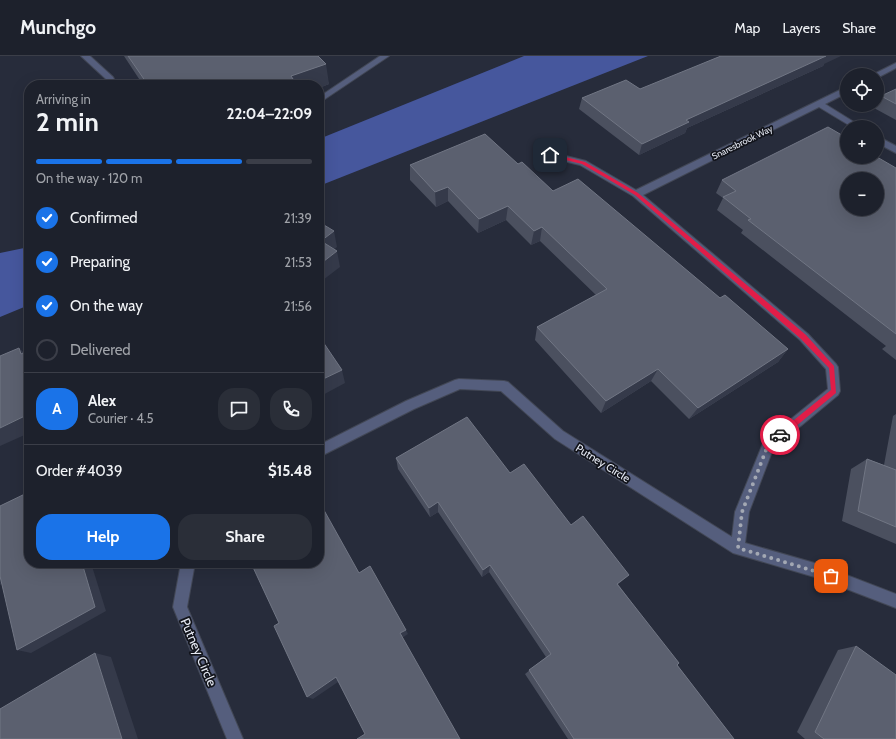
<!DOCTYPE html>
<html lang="en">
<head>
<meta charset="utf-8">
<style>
	:root { --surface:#1d212c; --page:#2a2e38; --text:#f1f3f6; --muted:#a0a3a9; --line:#3b3e48; --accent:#1a73e8 }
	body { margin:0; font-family:Cabin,sans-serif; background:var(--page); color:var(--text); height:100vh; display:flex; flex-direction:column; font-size:15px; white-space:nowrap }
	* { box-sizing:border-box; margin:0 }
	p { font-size:13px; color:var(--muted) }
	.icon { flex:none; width:22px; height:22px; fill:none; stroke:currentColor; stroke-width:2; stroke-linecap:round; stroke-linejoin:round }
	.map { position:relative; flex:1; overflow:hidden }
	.panel { position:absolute; left:24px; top:24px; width:300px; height:488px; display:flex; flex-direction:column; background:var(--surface); border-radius:16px; box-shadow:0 4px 16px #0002,0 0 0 1px var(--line) }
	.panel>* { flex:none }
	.controls { position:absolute; left:840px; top:12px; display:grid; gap:8px }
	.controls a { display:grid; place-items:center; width:44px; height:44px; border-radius:50%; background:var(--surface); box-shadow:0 4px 16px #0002,0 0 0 1px var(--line); font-size:20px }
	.pin { position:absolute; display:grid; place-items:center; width:34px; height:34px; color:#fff; margin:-17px; border-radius:8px; box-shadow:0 2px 6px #0006 }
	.courier { position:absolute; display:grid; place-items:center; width:40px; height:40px; margin:-20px; border:3px solid #e11d48; border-radius:50%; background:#fff; color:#222; box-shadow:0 1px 5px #0007 }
	.summary em { font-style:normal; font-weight:700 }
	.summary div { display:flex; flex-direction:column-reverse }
	.summary { display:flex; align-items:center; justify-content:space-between; height:68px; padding:0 12px }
	h1 { font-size:26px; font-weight:700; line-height:30px }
	.bar { display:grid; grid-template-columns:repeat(4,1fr); gap:6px 4px; align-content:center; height:48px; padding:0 12px }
	.bar i { height:5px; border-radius:3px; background:var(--line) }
	.bar .selected { background:var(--accent) }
	.bar p { grid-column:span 4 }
	.line { display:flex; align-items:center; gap:10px; padding:0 12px; border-top:1px solid var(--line) }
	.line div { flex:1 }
	.round { display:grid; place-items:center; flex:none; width:42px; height:42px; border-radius:16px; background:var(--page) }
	ol { padding:0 12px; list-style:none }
	li { display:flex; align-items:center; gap:12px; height:44px }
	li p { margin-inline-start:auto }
	li .icon { padding:4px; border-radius:50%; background:var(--accent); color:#fff; stroke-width:4 }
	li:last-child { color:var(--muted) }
	li i { width:22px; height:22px; border:2px solid var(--line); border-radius:50% }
	.cta { display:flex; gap:8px; margin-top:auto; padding:8px 12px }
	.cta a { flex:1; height:46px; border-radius:16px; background:var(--accent); color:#fff; font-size:16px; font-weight:700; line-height:46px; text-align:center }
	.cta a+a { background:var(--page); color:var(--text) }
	header { display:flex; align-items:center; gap:24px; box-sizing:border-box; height:56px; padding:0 20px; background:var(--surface); border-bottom:1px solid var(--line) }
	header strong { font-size:19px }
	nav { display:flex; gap:22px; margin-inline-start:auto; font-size:14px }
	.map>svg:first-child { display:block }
	.water { fill:#46579d }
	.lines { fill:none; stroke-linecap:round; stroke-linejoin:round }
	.minor-casing { stroke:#424755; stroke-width:2 }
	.minor { fill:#555e7d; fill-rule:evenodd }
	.wall { fill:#4b505f }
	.shaded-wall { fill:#353a4a }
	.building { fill:#5b606f; stroke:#717684; fill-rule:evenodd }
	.route { fill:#e11d48 }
	.done { stroke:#a3a8b3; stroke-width:4; stroke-dasharray:0 7.2 }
	.labels { text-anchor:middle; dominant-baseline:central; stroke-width:3.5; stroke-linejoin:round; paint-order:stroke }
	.far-street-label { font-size:9px; fill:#e6eaf4; stroke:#12141b }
	.street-label { font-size:11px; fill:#e6eaf4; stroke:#12141b }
	.near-street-label { font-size:13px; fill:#e6eaf4; stroke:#12141b }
</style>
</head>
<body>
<header>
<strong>Munchgo</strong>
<nav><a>Map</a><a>Layers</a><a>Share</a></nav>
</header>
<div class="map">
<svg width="896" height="683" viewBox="0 0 896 683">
	<rect width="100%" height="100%" fill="#272c3b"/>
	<!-- water -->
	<path class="water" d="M524 0H648L319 130V83Z
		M29 191V249L0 261V197Z"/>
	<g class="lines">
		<defs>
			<path id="minor" d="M81 0H90L113 21 117 29H109L107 24Z
				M380 0H389L319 47V41Z
				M896 7V12L879 21 872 19Z
				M844 32H847V37L825 48 862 71H852L819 51 643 139 808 278 836 308 838 311 840 335 838 339 773 393 749 456 745 487 818 508 896 538V552L818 522 733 497 555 383 501 335 460 333 414 353 319 401V389L406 345 455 324 459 323 504 325 508 326 563 375 732 481 735 456 764 385 828 333 826 313 800 284 633 140 580 109 547 101 546 99 550 96 586 105 636 134Z
				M877 80 896 90V97L877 87Z
				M181 507H195L187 551 243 683H227L173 551Z"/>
		</defs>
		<!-- minor casing -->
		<use href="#minor" class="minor-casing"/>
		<!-- minor -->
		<use href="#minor" class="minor"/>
	</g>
	<!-- wall -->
	<path class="wall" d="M124 0H318L329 28 319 32V29H143Z
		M824 8 823 10 687 72 685 77 639 99 579 53 582 42Z
		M896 33V64L874 52 875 49H877V47L881 40Z
		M518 108 553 135 720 242 788 293 778 306 689 363 651 325 601 357 535 284 537 271 596 239 540 185 531 189 506 164 478 177 448 145 436 151 410 124V109Z
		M896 112V304L882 293 886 290 741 177 743 174 717 154 723 142 716 137 722 124Z
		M896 358V488L842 465 851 413 867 403 884 409 893 360Z
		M396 402 510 417 629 519 618 528 677 609 734 683H568L525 618 546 601 489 516 482 521 438 456 430 461 398 413Z
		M856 590 896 683H805L797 676 838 594Z"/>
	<!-- shaded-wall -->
	<path class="shaded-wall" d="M826 0H841L824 8 823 10 687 72 685 77 639 99 642 88 686 64Z
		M326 8 329 28 319 32V29H275L291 20Z
		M448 131V145L436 151 435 136Z
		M508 150 506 164 478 177 479 163Z
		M542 171 540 185 531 189 534 175Z
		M334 175 337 191 325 200 321 185Z
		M337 195 340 211 319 227V209Z
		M19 292 29 301 21 298Z
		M788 293 778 306 689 363 698 352Z
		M658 313 651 325 601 357 606 345Z
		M342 314 345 327 319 341V325Z
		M29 358V377L0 390V372Z
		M438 446V456L430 461 429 452Z
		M82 507H91L106 555 31 597 17 594Z
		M490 509 489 516 482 521 483 514Z
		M0 517 13 522 0 529Z
		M629 519 621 526 610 534 617 528Z
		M406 574 408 578 402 582 400 577Z
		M95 597 111 601 138 683H122Z
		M336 621 341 624 313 643 307 641Z"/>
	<!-- building -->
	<path class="building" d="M128 0H318L326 8 291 20 293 23 275 29H148Z
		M721 0H826L686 64 689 66 642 88 582 42 626 24 640 33Z
		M896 33V48L881 40Z
		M828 71 847 82V101H877L896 112V278L748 164 751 163 723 141 736 135 722 124ZM847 123H877V153H847Z
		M485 78 518 108 522 106 553 135 578 123 720 242 725 239 788 293 698 352 658 313 606 345 537 271 607 233 542 171 534 175 508 150 479 163 448 131 435 136 410 109Z
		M319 166 334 175 321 185 337 195 319 209Z
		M319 280 342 314 319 325Z
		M19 292 21 298 29 294V358L0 372V300Z
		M467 361 510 417 524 408 571 469 583 460 629 519 617 528 679 607 677 609 734 683H574L529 614 551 598 490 509 483 514 438 446 429 452 396 402Z
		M867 403 896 414V471L858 455Z
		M29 436V507H82L95 551 17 594 0 520V450Z
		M320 447 359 517 370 510 406 574 400 577 460 683H357L365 678 336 621 307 641 274 570 279 567 251 507H319V448Z
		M856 590 896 619V683H824L815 676Z
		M95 597 122 683H0V653Z"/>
	<!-- route -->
	<path class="route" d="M550 97 585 106 638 137 806 279 834 310 836 337 783 381H778V377L831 334 829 312 801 283 635 139 582 108 549 100Z"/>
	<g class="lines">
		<!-- done -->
		<path class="done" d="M780 379 768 389 742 456 738 492 831 520"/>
	</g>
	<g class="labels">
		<!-- far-street labels -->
		<g class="far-street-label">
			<text transform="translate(742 86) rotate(-26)">Snaresbrook Way</text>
		</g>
		<!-- street labels -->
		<g class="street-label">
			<text transform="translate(603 407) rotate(32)">Putney Circle</text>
		</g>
		<!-- near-street labels -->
		<g class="near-street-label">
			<text transform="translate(199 596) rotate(67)">Putney Circle</text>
		</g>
	</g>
</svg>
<div class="controls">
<a><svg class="icon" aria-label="locate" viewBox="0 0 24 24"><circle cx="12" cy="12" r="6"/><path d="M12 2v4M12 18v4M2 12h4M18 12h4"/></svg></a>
<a>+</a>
<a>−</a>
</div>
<div class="pin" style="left:831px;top:520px;background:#ea580c"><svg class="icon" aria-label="bag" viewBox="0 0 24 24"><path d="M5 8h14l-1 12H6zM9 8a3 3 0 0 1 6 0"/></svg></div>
<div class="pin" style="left:550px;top:99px;background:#1f2937"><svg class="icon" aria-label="home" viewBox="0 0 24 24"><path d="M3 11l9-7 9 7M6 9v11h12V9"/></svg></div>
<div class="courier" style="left:780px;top:379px"><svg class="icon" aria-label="car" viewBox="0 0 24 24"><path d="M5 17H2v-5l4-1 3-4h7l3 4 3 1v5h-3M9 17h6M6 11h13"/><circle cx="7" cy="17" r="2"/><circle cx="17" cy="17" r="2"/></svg></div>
<section class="panel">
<div class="summary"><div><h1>2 min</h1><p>Arriving in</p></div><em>22:04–22:09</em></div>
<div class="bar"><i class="selected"></i><i class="selected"></i><i class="selected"></i><i></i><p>On the way · 120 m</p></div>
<ol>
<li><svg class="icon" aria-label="check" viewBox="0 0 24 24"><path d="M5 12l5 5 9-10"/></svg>Confirmed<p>21:39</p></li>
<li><svg class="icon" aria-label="check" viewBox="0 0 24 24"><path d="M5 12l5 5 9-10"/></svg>Preparing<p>21:53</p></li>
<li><svg class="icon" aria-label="check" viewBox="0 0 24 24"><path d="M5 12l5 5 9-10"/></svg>On the way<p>21:56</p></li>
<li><i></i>Delivered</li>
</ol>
<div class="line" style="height:72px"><b class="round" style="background:var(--accent);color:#fff">A</b><div><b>Alex</b><p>Courier · 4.5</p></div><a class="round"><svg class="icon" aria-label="chat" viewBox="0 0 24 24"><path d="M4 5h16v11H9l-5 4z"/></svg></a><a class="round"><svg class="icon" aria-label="phone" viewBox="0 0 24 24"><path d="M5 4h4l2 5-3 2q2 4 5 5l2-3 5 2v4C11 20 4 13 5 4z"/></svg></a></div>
<div class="line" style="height:52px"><div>Order #4039</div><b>$15.48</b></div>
<div class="cta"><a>Help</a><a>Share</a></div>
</section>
</div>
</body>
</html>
